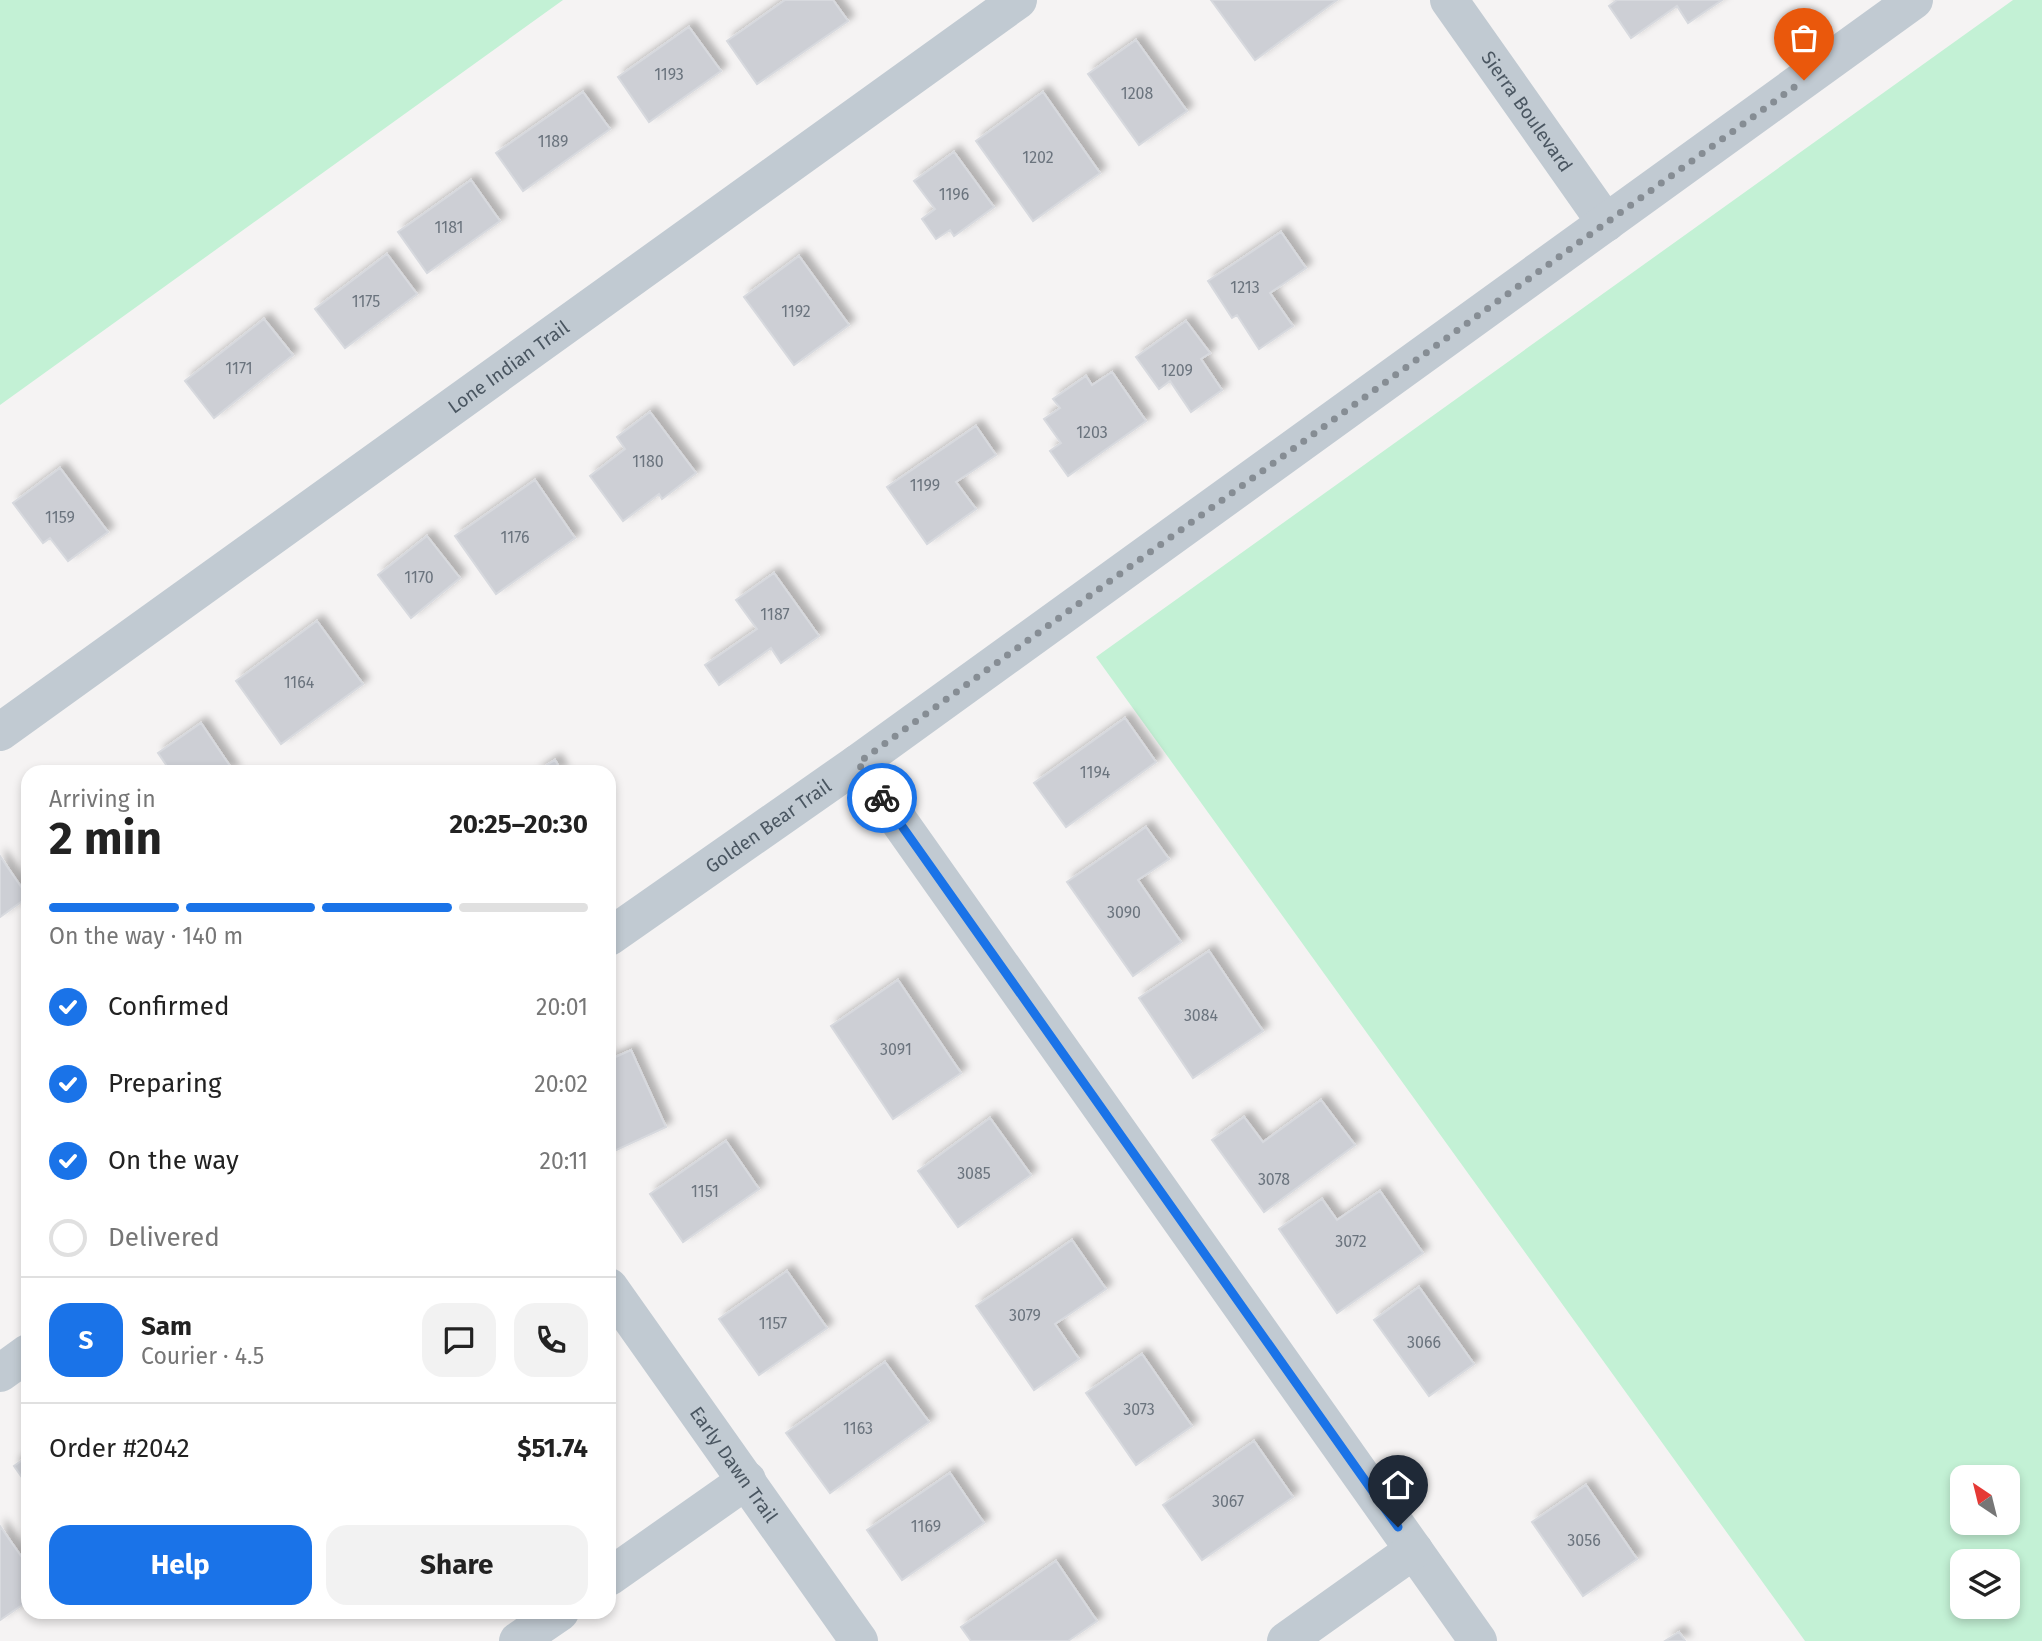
<!DOCTYPE html>
<html lang="en">
<head>
<meta charset="utf-8">
<style>
	:root { --surface:#fff; --page:#f2f2f2; --text:#222; --muted:#767676; --line:#e0e0e0; --accent:#1a73e8 }
	body { margin:0; font-family:"Fira Sans",sans-serif; background:var(--page); color:var(--text); height:100vh; display:flex; flex-direction:column; font-size:26px; white-space:nowrap }
	* { box-sizing:border-box; margin:0 }
	p { font-size:23px; color:var(--muted) }
	.icon { flex:none; width:38px; height:38px; fill:none; stroke:currentColor; stroke-width:2; stroke-linecap:round; stroke-linejoin:round }
	.map { position:relative; flex:1; overflow:hidden }
	.details { position:absolute; left:21px; top:765px; width:595px; height:854px; display:flex; flex-direction:column; background:var(--surface); border-radius:21px; box-shadow:0 4px 10px #0003 }
	.details>* { flex:none }
	.needle { width:46px; rotate:325deg }
	.fabs { position:absolute; left:1950px; top:1465px; display:grid; gap:14px }
	.fabs a { display:grid; place-items:center; width:70px; height:70px; border-radius:14px; background:var(--surface); box-shadow:0 4px 10px #0003; font-size:35px }
	.pin { position:absolute; display:grid; place-items:center; width:60px; height:60px; color:#fff; margin:-72px -30px; border-radius:50% 50% 50% 0; rotate:-45deg; box-shadow:0 0 7px #0007 }
	.pin .icon { rotate:45deg }
	.courier { position:absolute; display:grid; place-items:center; width:70px; height:70px; margin:-35px; border:5px solid #1a73e8; border-radius:50%; background:#fff; color:#222; box-shadow:0 2px 9px #0007 }
	.head em { font-style:normal; font-weight:700 }
	.head div { display:flex; flex-direction:column-reverse }
	.head { display:flex; align-items:center; justify-content:space-between; height:119px; padding:0 28px }
	h1 { font-size:46px; font-weight:700; line-height:52px }
	.bar { display:grid; grid-template-columns:repeat(4,1fr); gap:10px 7px; align-content:center; height:84px; padding:0 28px }
	.bar i { height:9px; border-radius:5px; background:var(--line) }
	.bar .on { background:var(--accent) }
	.bar p { grid-column:span 4 }
	.line { display:flex; align-items:center; gap:18px; padding:0 28px; border-top:2px solid var(--line) }
	.line div { flex:1 }
	.round { display:grid; place-items:center; flex:none; width:74px; height:74px; border-radius:21px; background:var(--page) }
	ol { padding:0 28px; list-style:none }
	li { display:flex; align-items:center; gap:21px; height:77px }
	li p { margin-inline-start:auto }
	li .icon { padding:7px; border-radius:50%; background:var(--accent); color:#fff; stroke-width:4 }
	li:last-child { color:var(--muted) }
	li i { width:38px; height:38px; border:4px solid var(--line); border-radius:50% }
	.primary-button { display:flex; gap:14px; margin-top:auto; padding:14px 28px }
	.primary-button a { flex:1; height:80px; border-radius:21px; background:var(--accent); color:#fff; font-size:28px; font-weight:700; line-height:80px; text-align:center }
	.primary-button a+a { background:var(--page); color:var(--text) }
	.map>svg:first-child { display:block }
	.green { fill:#c3f1d5; fill-rule:evenodd }
	.building { fill:#cdcfd5; stroke:#d7d9de; stroke-width:2; filter:url(#shadow) }
	.lines { fill:none; stroke-linecap:round; stroke-linejoin:round }
	.street { stroke:#c1cad2; stroke-width:38 }
	.done { stroke:#868d94; stroke-width:7; stroke-dasharray:0 12.6 }
	.route { stroke:#1a73e8; stroke-width:9 }
	.labels { text-anchor:middle; dominant-baseline:central; stroke-width:5; stroke-linejoin:round; paint-order:stroke }
	.number-label { font-size:16px; fill:#6b747e }
	.street-label { font-size:19px; fill:#4a5661; stroke:#fff }
</style>
</head>
<body>
<div class="map">
<svg width="2042" height="1641" viewBox="0 0 2042 1641">
	<defs>
		<filter id="shadow"><feDropShadow dx="6" dy="-6" stdDeviation="3.5" flood-color="#0004"/></filter>
	</defs>
	<rect width="100%" height="100%" fill="#f5f3f3"/>
	<!-- green -->
	<path class="green" d="M0 0H563L0 405Z
		M2013 0H2042V1641H1805L1096 657ZM1962 1477H2007V1522H1962ZM1962 1561H2007V1606H1962Z"/>
	<!-- building -->
	<path class="building" d="M785 0H833L848 21 757 84 727 41Z
		M1211 0H1337L1255 60Z
		M1617 0H1722L1688 23 1677 6 1631 38 1609 6Z
		M689 27 721 71 649 122 618 77Z
		M1136 40 1187 111 1139 145 1088 74Z
		M583 92 610 129 523 191 496 153Z
		M1043 92 1100 173 1033 221 976 141Z
		M954 152 994 207 954 236 950 230 936 239 922 219 935 209 914 181Z
		M471 180 500 221 427 273 398 232Z
		M1281 232 1306 268 1270 293 1293 326 1259 349 1237 315 1232 318 1208 281Z
		M387 254 417 294 345 348 315 309Z
		M799 256 849 325 794 365 744 297Z
		M264 319 293 355 214 418 185 381Z
		M1186 321 1210 353 1201 359 1222 390 1191 412 1170 381 1159 389 1136 357Z
		M1112 372 1146 421 1068 476 1050 451 1061 443 1044 419 1060 408 1053 399 1086 376 1092 385Z
		M650 412 696 473 662 499 659 494 623 521 590 476 625 449 617 437Z
		M976 426 996 455 956 482 976 509 927 544 887 487Z
		M60 468 108 532 68 561 50 538 43 543 13 503Z
		M535 480 575 538 496 594 455 536Z
		M427 536 460 578 411 618 378 575Z
		M774 573 819 636 781 663 771 648 719 685 705 665 757 629 736 600Z
		M317 621 363 684 281 744 236 681Z
		M1125 718 1156 762 1066 827 1034 783Z
		M201 723 234 772H171L158 753Z
		M555 760 562 772H536Z
		M1146 827 1169 859 1138 880 1181 942 1133 976 1067 882Z
		M0 856 28 897 0 917Z
		M1209 951 1263 1031 1193 1078 1139 998Z
		M898 980 961 1073 893 1119 831 1026Z
		M631 1050 666 1127 610 1153 609 1060Z
		M1321 1100 1355 1145 1264 1212 1212 1140 1244 1117 1263 1142Z
		M990 1118 1031 1175 958 1227 918 1171Z
		M726 1141 759 1189 683 1242 650 1194Z
		M1380 1191 1423 1253 1337 1313 1279 1229 1322 1199 1337 1220Z
		M1072 1240 1106 1289 1055 1324 1079 1359 1034 1390 976 1306Z
		M787 1271 827 1328 759 1375 719 1319Z
		M1419 1287 1474 1364 1429 1396 1374 1320Z
		M1142 1354 1192 1426 1136 1465 1086 1393Z
		M885 1362 929 1422 830 1493 786 1433Z
		M1254 1441 1293 1497 1202 1560 1163 1505Z
		M28 1456V1486L14 1466Z
		M950 1473 984 1523 902 1580 867 1530Z
		M1586 1485 1637 1559 1583 1596 1532 1522Z
		M0 1526 28 1566V1601L0 1620Z
		M1056 1561 1097 1621 1068 1641H971L961 1627Z
		M1679 1632 1685 1641H1665Z"/>
	<g class="lines">
		<!-- street -->
		<g class="street">
			<path id="s1" d="M1449 0 1606 223"/>
			<path id="s2" d="M0 732 1018 0"/>
			<path d="M858 763 1478 1641"/>
			<path id="s3" d="M609 937 858 763 1914 0"/>
			<path id="s4" d="M609 1287 859 1641"/>
			<path d="M0 1373 28 1353"/>
			<path d="M609 1577 747 1480"/>
			<path d="M518 1641 560 1612"/>
			<path d="M1286 1641 1414 1550"/>
		</g>
	</g>
	<g class="lines">
		<!-- done -->
		<path class="done" d="M882 798 858 763 1804 80"/>
		<!-- route -->
		<path class="route" d="M882 798 1398 1527"/>
	</g>
	<g class="labels">
		<!-- number labels -->
		<g class="number-label">
			<text x="669" y="74">1193</text>
			<text x="1137" y="93">1208</text>
			<text x="553" y="141">1189</text>
			<text x="1038" y="157">1202</text>
			<text x="954" y="194">1196</text>
			<text x="449" y="227">1181</text>
			<text x="1245" y="287">1213</text>
			<text x="366" y="301">1175</text>
			<text x="796" y="311">1192</text>
			<text x="239" y="368">1171</text>
			<text x="1177" y="370">1209</text>
			<text x="1092" y="432">1203</text>
			<text x="648" y="461">1180</text>
			<text x="925" y="485">1199</text>
			<text x="60" y="517">1159</text>
			<text x="515" y="537">1176</text>
			<text x="419" y="577">1170</text>
			<text x="775" y="614">1187</text>
			<text x="299" y="682">1164</text>
			<text x="1095" y="772">1194</text>
			<text x="1124" y="912">3090</text>
			<text x="1201" y="1015">3084</text>
			<text x="896" y="1049">3091</text>
			<text x="974" y="1173">3085</text>
			<text x="1274" y="1179">3078</text>
			<text x="705" y="1191">1151</text>
			<text x="1351" y="1241">3072</text>
			<text x="1025" y="1315">3079</text>
			<text x="773" y="1323">1157</text>
			<text x="1424" y="1342">3066</text>
			<text x="1139" y="1409">3073</text>
			<text x="858" y="1428">1163</text>
			<text x="1228" y="1501">3067</text>
			<text x="926" y="1526">1169</text>
			<text x="1584" y="1540">3056</text>
		</g>
		<!-- street labels -->
		<g class="street-label">
			<text stroke="none"><textPath href="#s1" startOffset="136">Sierra Boulevard</textPath></text>
			<text stroke="none"><textPath href="#s2" startOffset="626">Lone Indian Trail</textPath></text>
			<text stroke="none"><textPath href="#s3" startOffset="194">Golden Bear Trail</textPath></text>
			<text stroke="none"><textPath href="#s4" startOffset="217">Early Dawn Trail</textPath></text>
		</g>
	</g>
</svg>
<div class="fabs">
<a><svg class="needle" viewBox="-14 -14 28 28"><path d="M0-13l5 13h-10z" fill="#e53935"/><path d="M0 13l5-13h-10z" fill="#767676"/></svg></a>
<a><svg class="icon" aria-label="layers" viewBox="0 0 24 24"><path d="M12 4l9 5-9 5-9-5zM3 14l9 5 9-5"/></svg></a>
</div>
<div class="pin" style="left:1804px;top:80px;background:#ea580c"><svg class="icon" aria-label="bag" viewBox="0 0 24 24"><path d="M5 8h14l-1 12H6zM9 8a3 3 0 0 1 6 0"/></svg></div>
<div class="pin" style="left:1398px;top:1527px;background:#1f2937"><svg class="icon" aria-label="home" viewBox="0 0 24 24"><path d="M3 11l9-7 9 7M6 9v11h12V9"/></svg></div>
<div class="courier" style="left:882px;top:798px"><svg class="icon" aria-label="bike" viewBox="0 0 24 24"><circle cx="6" cy="16" r="4"/><circle cx="18" cy="16" r="4"/><path d="M6 16l4-8h5l3 8M10 8l3 8H6M13 5h3"/></svg></div>
<section class="details">
<div class="head"><div><h1>2 min</h1><p>Arriving in</p></div><em>20:25–20:30</em></div>
<div class="bar"><i class="on"></i><i class="on"></i><i class="on"></i><i></i><p>On the way · 140 m</p></div>
<ol>
<li><svg class="icon" aria-label="check" viewBox="0 0 24 24"><path d="M5 12l5 5 9-10"/></svg>Confirmed<p>20:01</p></li>
<li><svg class="icon" aria-label="check" viewBox="0 0 24 24"><path d="M5 12l5 5 9-10"/></svg>Preparing<p>20:02</p></li>
<li><svg class="icon" aria-label="check" viewBox="0 0 24 24"><path d="M5 12l5 5 9-10"/></svg>On the way<p>20:11</p></li>
<li><i></i>Delivered</li>
</ol>
<div class="line" style="height:126px"><b class="round" style="background:var(--accent);color:#fff">S</b><div><b>Sam</b><p>Courier · 4.5</p></div><a class="round"><svg class="icon" aria-label="chat" viewBox="0 0 24 24"><path d="M4 5h16v11H9l-5 4z"/></svg></a><a class="round"><svg class="icon" aria-label="phone" viewBox="0 0 24 24"><path d="M5 4h4l2 5-3 2q2 4 5 5l2-3 5 2v4C11 20 4 13 5 4z"/></svg></a></div>
<div class="line" style="height:91px"><div>Order #2042</div><b>$51.74</b></div>
<div class="primary-button"><a>Help</a><a>Share</a></div>
</section>
</div>
</body>
</html>
